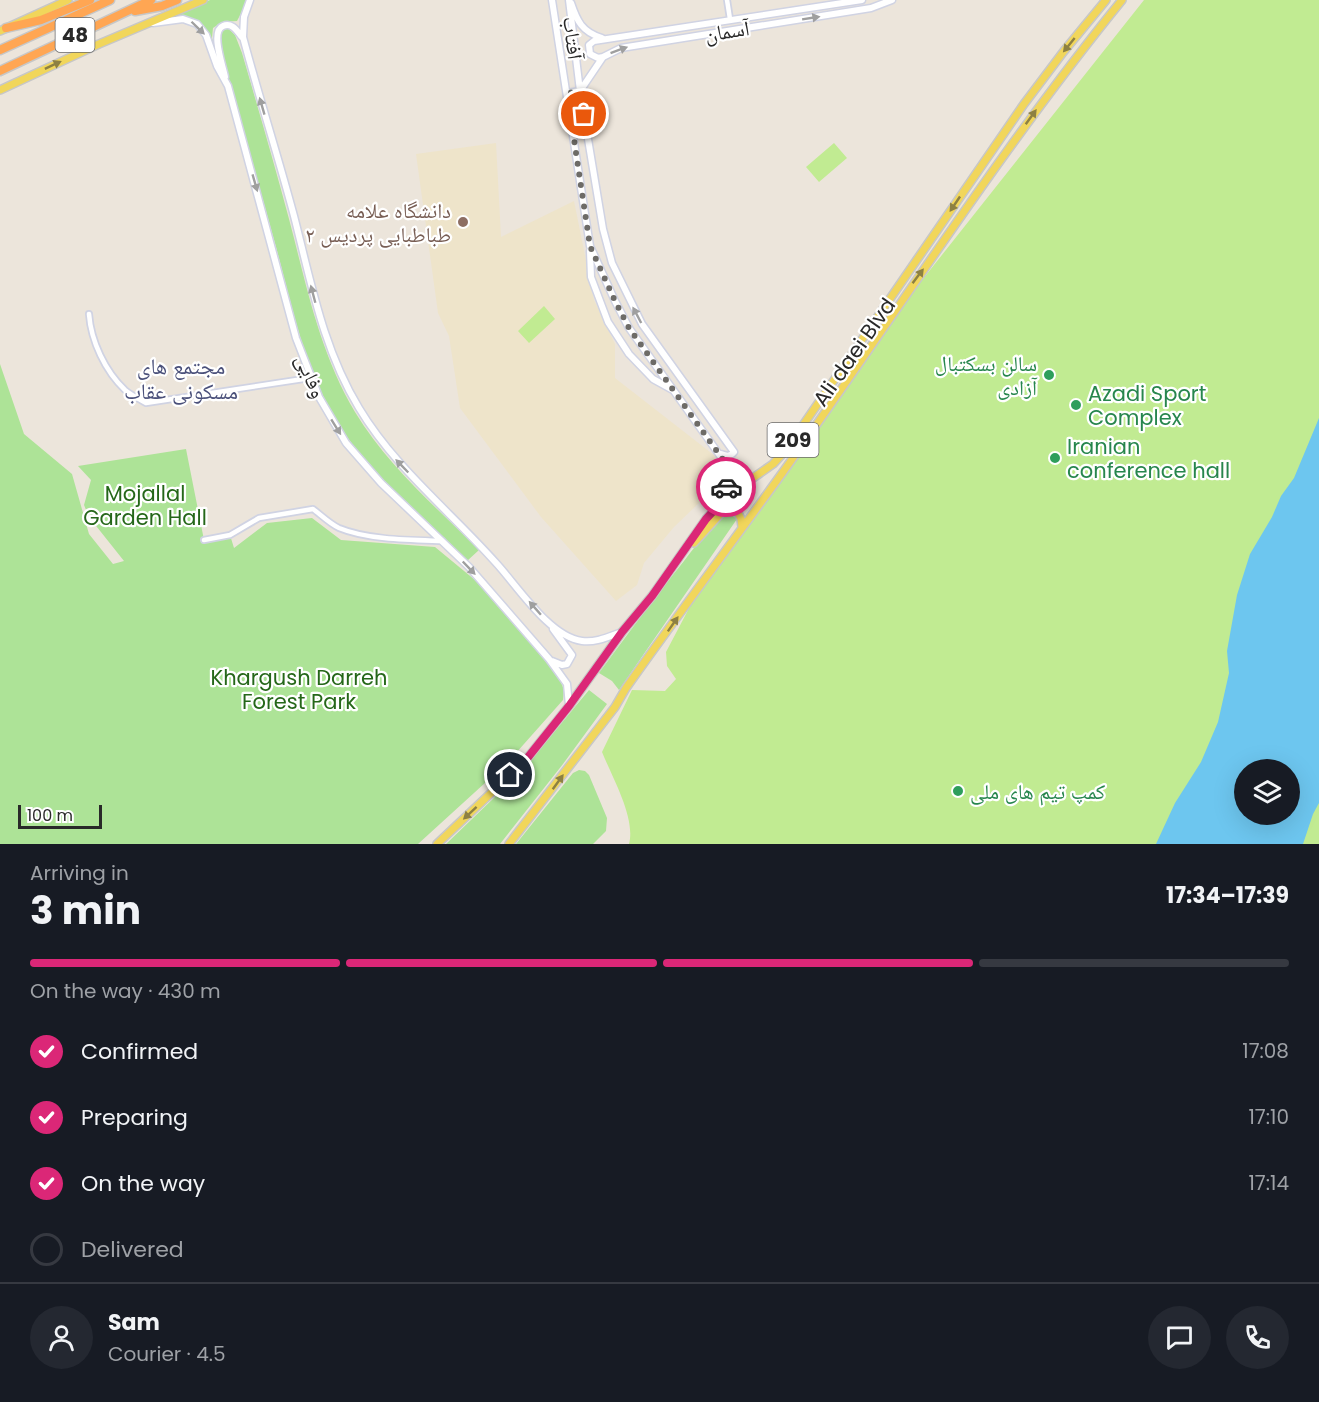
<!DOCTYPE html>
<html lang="en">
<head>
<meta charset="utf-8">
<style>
	:root { --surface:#171b24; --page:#242831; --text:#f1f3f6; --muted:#9ea1a6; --line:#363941; --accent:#db2777 }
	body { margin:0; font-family:Poppins,"Noto Naskh Arabic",sans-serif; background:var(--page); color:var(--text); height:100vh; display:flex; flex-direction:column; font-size:22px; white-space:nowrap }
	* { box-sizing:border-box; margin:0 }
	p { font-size:20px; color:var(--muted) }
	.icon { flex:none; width:33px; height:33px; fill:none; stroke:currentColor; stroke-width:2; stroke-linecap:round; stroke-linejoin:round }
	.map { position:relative; height:844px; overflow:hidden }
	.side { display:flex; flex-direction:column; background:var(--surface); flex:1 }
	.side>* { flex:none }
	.fabs { position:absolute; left:1234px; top:759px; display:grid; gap:12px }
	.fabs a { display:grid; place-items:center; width:66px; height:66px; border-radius:50%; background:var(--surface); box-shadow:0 6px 24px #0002; font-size:30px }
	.scale { position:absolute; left:18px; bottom:15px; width:84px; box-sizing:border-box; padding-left:6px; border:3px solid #292929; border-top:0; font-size:16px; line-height:21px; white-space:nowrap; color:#292929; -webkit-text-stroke:4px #fff; paint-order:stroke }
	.pin { position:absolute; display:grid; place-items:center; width:51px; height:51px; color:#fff; margin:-26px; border:3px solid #fff; border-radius:50%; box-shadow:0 2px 6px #0007 }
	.courier { position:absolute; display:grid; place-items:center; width:60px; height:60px; margin:-30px; border:4px solid #db2777; border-radius:50%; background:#fff; color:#222; box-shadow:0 2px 8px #0007 }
	.summary em { font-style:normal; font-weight:700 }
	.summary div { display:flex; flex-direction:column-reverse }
	.summary { display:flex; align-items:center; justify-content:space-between; height:102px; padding:0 30px }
	h1 { font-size:39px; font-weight:700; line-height:45px }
	.bar { display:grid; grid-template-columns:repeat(4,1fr); gap:9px 6px; align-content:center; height:72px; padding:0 30px }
	.bar i { height:8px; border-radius:4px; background:var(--line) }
	.bar .on { background:var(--accent) }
	.bar p { grid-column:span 4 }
	.line { display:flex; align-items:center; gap:15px; padding:0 30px; border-top:2px solid var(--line) }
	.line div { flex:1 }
	.round { display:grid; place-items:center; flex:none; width:63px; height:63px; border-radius:32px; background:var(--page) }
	ol { padding:0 30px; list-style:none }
	li { display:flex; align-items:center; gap:18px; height:66px }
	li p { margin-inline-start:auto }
	li .icon { padding:6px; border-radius:50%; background:var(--accent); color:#fff; stroke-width:4 }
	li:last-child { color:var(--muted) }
	li i { width:33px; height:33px; border:3px solid var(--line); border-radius:50% }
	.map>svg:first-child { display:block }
	.education { fill:#eee4ca }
	.green { fill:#ade397 }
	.pitch { fill:#c1eb92; fill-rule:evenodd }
	.water { fill:#6dc6ef; fill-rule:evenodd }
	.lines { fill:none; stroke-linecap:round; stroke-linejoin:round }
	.street-casing { stroke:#d0d3e3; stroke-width:8 }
	.secondary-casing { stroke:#d0d3e3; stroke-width:9 }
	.primary-casing { stroke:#c7c7c7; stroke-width:10 }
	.highway-casing { stroke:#c7c7c7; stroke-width:11 }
	.street { stroke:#fff; stroke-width:4.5 }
	.secondary { stroke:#fff; stroke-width:6 }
	.primary { stroke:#f1d65b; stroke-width:7 }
	.highway { stroke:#ffa653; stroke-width:8 }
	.oneway { fill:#9f9f9f }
	.oneway2 { fill:#8d8042 }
	.done { stroke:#6d6b67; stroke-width:6; stroke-dasharray:0 10.8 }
	.route { stroke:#db2777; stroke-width:8 }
	.education-dot { fill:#8d6e63; stroke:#fff; stroke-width:2 }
	.leisure-dot { fill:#2e9e5b; stroke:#fff; stroke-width:2 }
	.labels { text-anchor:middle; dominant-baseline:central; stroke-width:4.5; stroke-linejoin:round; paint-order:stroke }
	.shield { fill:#fff; stroke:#696969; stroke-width:1.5 }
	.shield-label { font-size:20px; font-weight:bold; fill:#292929 }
	.street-label { font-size:21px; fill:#292929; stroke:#fff }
	.education-label { font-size:21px; fill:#785e54; stroke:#fff; text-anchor:end }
	.leisure-label { font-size:21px; fill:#27864d; stroke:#fff; text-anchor:start }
	.park-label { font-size:21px; fill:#256719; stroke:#fff }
	.neighbourhood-label { font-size:22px; fill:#4a507a; stroke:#fff }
</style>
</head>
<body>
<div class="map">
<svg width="1319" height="844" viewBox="0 0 1319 844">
	<rect width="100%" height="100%" fill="#ece5db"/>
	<!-- education -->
	<path class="education" d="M496 143 501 237 574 201 594 300 615 344V378L719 459 726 470 724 479 674 527 644 563 637 585 616 601 541 517 460 408 449 336 438 313 416 154Z"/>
	<!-- green -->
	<path class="green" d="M210 0H248L237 21 222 22 213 28 212 38 219 63C215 56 214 48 211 40 202 14 186 18 163 20Z
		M228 28 235 35 242 53C258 108 274 163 289 219 307 287 319 351 355 412 387 465 436 507 479 550L467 561C427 523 382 486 350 441 306 380 295 317 276 247 259 184 240 122 222 59L219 33Z
		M0 364 24 434 72 474 89 534 113 564 124 561 89 517 84 505 91 480 78 466 186 449 204 540 230 535 234 548 267 523 312 518 341 540 435 547 481 585 559 677 564 690 563 700 508 762 418 844H0Z
		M729 513 737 519 619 690 612 681 599 673C627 635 655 597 684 561 697 544 711 524 729 513Z
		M589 690 607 704 563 764 500 844H446L522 771Z
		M579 770 585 771 589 775 607 818 606 831 593 844H516L573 773Z"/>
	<!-- pitch -->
	<path class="pitch" d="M1144 0H1319V844H629C636 818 612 777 602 752L632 690 665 691 676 679 667 666 666 652 696 595 789 470 911 294ZM1245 770H1290V814H1245Z
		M834 143 847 158 819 182 806 167Z
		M544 306 555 319 529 343 518 331Z"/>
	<!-- water -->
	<path class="water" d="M1319 418V803L1313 814 1303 844H1156L1175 803 1201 762 1218 722 1229 673 1227 651 1237 595 1250 554 1272 517 1281 496 1294 478ZM1245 770H1290V814H1245Z"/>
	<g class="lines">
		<defs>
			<path id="street" d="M727 0 730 19
				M89 314C91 341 105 371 125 390 131 395 139 399 146 403L310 378
				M204 540 230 535 259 518 313 509C321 515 330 524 339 528 368 540 411 540 442 541"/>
			<path id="secondary" d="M250 0 244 17 243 37C259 97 278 156 294 216 311 282 323 349 359 408 395 468 451 512 497 564 518 587 550 637 582 641 596 643 610 636 622 632
				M552 0 590 246 615 301 629 328 731 471C730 483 721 493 718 506
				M569 0 580 91 603 229 612 263 642 324 734 452C730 457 726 456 721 454
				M571 3C577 21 582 32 602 38
				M153 23 183 19 197 24 206 35 217 66 228 86 296 338 319 397 346 443 381 483 469 567 549 659 567 684 569 706
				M603 57 598 58 590 54 589 45 594 41 862 0
				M225 77C223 66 210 31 223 26 232 22 237 31 242 37
				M567 93 580 91 603 57 621 48 871 8 892 0
				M590 251 591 277 608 322 629 354 653 379 673 390
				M552 661 562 665 567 664 572 655 553 629"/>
			<path id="primary" d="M0 31 68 0
				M0 90 99 44 203 0
				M694 543 724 510 730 509 737 511 741 519 742 527
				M437 844 525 761 569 706 622 632 652 596 706 519 730 494 773 464 786 450 1024 104 1064 51 1106 0
				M509 844 615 707 626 688C677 616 731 544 783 472 896 314 1000 150 1122 0"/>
			<path id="highway" d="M135 11 162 6 177 0
				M6 28 41 20 90 0
				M0 50 110 0
				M0 71 151 0"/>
		</defs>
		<!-- street casing -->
		<use href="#street" class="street-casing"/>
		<!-- secondary casing -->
		<use href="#secondary" class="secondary-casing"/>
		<!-- primary casing -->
		<use href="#primary" class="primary-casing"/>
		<!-- highway casing -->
		<use href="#highway" class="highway-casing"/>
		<!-- street -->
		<use href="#street" class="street"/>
		<!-- secondary -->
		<use href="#secondary" class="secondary"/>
		<!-- primary -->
		<use href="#primary" class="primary"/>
		<!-- highway -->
		<use href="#highway" class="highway"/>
	</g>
	<!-- one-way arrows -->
	<defs><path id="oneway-solid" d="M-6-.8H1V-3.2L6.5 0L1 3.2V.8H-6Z" transform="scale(1.5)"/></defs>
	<g class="oneway">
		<use href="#oneway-solid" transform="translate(811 18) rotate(-9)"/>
		<use href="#oneway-solid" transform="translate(198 28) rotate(44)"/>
		<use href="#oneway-solid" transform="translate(619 50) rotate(-20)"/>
		<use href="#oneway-solid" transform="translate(262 106) rotate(-106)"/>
		<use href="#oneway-solid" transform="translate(255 183) rotate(74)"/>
		<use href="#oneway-solid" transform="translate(313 294) rotate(-105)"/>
		<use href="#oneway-solid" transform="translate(637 315) rotate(-118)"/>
		<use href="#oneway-solid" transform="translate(336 427) rotate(58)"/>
		<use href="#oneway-solid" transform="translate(402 466) rotate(-134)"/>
		<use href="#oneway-solid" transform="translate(469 568) rotate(46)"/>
		<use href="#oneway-solid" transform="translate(535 608) rotate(-131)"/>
	</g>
	<g class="oneway2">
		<use href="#oneway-solid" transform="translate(1069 45) rotate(129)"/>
		<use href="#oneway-solid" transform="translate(53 65) rotate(-25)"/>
		<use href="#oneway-solid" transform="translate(1031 117) rotate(-54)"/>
		<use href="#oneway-solid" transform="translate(955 204) rotate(124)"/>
		<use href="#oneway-solid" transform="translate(918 276) rotate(-53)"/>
		<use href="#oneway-solid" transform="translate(673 624) rotate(-55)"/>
		<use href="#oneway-solid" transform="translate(558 782) rotate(-54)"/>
		<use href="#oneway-solid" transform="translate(470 813) rotate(137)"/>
	</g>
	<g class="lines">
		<!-- done -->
		<path class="done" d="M584 114 580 91 567 93 590 246 615 301 629 328 731 471 730 480 726 487"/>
		<!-- route -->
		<path class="route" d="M510 775 525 761 569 706 622 632 652 596 706 519 718 506 722 492 726 487"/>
	</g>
	<!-- markers -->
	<circle class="education-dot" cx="463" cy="222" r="6"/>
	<g class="leisure-dot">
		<circle cx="1049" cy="375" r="6"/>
		<circle cx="1076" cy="405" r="6"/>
		<circle cx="1055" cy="458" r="6"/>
		<circle cx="958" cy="791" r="6"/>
	</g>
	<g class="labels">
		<!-- shield labels -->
		<g class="shield">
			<rect x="55.5" y="18" width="39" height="34" rx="4.5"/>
			<rect x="767.5" y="423" width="51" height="34" rx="4.5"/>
		</g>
		<g class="shield-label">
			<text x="75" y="35">48</text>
			<text x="793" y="440">209</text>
		</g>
		<!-- street labels -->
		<g class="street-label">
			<text transform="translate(727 31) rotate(-9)">آسمان</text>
			<text transform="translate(573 38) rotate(83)">آفتاب</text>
			<text transform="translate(854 352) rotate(-55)">Ali daei Blvd</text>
			<text transform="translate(311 376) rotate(67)">وفایی</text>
		</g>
		<!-- education labels -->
		<g class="education-label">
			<text x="451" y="210">دانشگاه علامه<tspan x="451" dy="24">طباطبایی پردیس ۲</tspan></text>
		</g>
		<!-- leisure labels -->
		<g class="leisure-label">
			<text x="1037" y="363" text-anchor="end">سالن بسکتبال<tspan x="1037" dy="24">آزادی</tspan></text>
			<text x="1088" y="393">Azadi Sport<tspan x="1088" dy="24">Complex</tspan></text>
			<text x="1067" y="446">Iranian<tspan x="1067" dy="24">conference hall</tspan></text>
			<text x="970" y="791">کمپ تیم های ملی</text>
		</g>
		<!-- park labels -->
		<g class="park-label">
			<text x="145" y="493">Mojallal<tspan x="145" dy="24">Garden Hall</tspan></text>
			<text x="299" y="677">Khargush Darreh<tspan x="299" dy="24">Forest Park</tspan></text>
		</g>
		<!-- neighbourhood labels -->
		<g class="neighbourhood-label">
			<text x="181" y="366">مجتمع های<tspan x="181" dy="25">مسکونی عقاب</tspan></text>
		</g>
	</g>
</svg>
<div class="fabs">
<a><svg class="icon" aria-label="layers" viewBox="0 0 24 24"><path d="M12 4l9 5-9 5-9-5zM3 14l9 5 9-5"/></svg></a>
</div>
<div class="scale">100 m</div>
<div class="pin" style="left:584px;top:114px;background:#ea580c"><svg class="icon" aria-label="bag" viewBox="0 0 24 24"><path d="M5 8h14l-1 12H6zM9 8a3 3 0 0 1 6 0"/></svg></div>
<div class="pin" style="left:510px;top:775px;background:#1f2937"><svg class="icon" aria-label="home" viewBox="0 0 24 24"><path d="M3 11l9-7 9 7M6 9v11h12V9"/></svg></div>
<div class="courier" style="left:726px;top:487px"><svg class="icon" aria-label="car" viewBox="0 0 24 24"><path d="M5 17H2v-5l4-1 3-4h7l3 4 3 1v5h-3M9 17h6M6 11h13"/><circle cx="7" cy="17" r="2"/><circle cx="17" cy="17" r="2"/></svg></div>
</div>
<section class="side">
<div class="summary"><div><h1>3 min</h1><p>Arriving in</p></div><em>17:34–17:39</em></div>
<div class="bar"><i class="on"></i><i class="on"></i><i class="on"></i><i></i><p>On the way · 430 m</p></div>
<ol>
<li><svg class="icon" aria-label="check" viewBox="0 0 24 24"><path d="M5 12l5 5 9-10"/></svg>Confirmed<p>17:08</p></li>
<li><svg class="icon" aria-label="check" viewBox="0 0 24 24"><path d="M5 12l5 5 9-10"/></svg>Preparing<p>17:10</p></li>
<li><svg class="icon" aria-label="check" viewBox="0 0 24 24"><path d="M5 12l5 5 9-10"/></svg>On the way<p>17:14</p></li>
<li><i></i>Delivered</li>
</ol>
<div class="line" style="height:108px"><a class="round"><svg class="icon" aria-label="person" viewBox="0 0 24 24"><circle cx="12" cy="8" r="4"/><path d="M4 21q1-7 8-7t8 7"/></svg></a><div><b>Sam</b><p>Courier · 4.5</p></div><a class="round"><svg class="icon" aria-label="chat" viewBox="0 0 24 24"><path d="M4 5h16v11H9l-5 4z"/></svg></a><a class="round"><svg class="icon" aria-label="phone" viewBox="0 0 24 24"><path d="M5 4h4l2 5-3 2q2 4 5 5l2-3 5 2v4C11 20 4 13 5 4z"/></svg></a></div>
</section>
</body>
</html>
